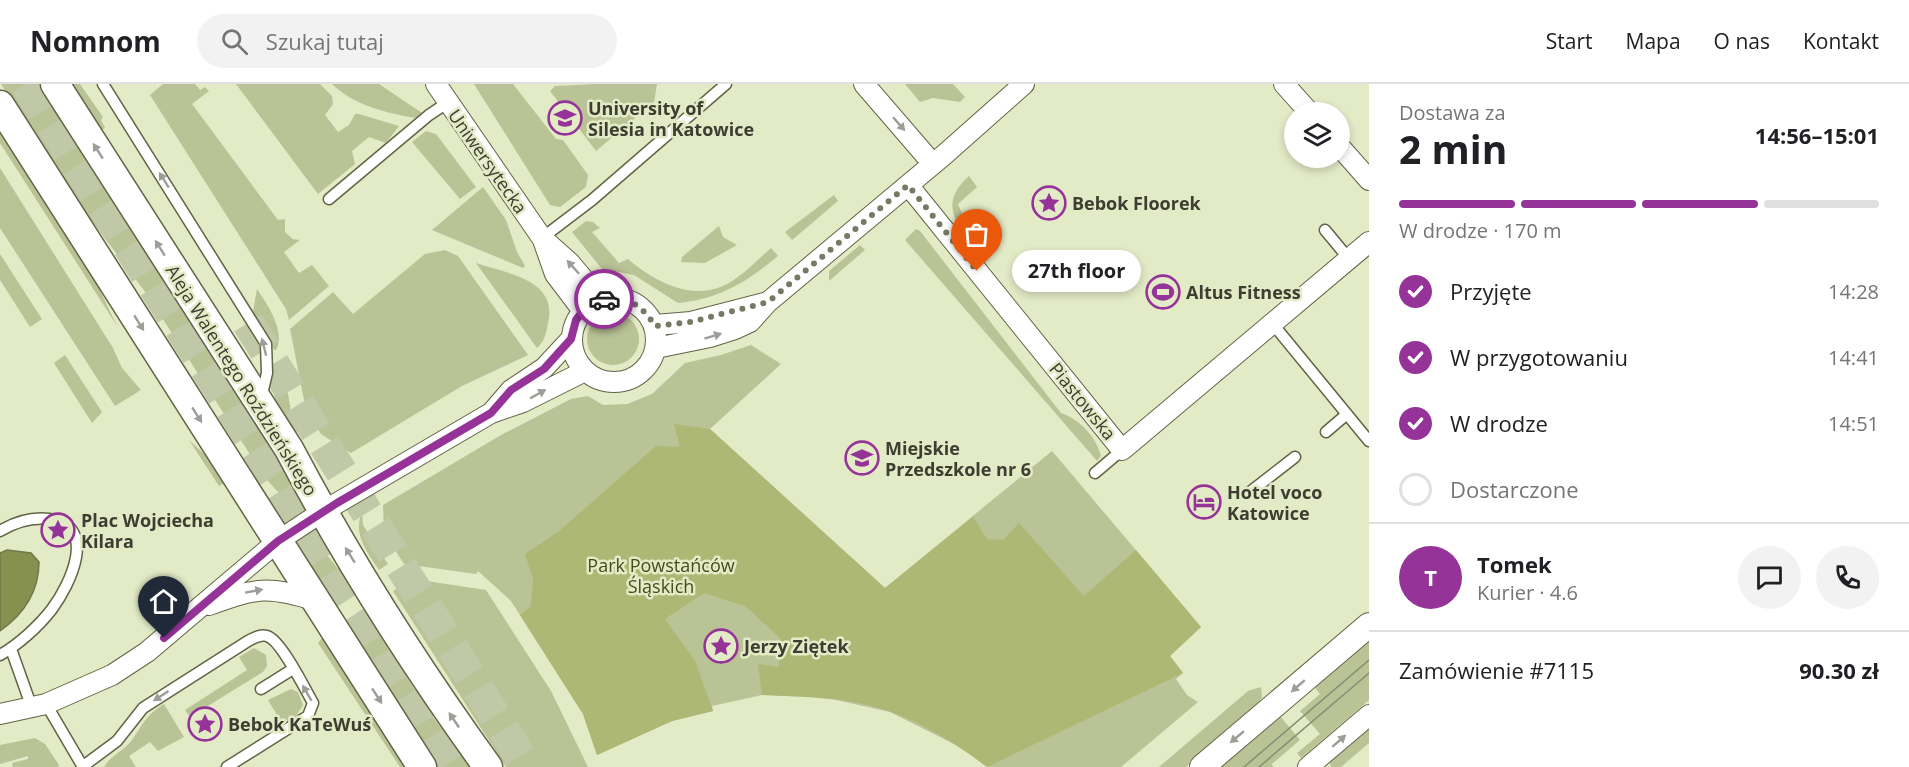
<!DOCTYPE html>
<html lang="pl">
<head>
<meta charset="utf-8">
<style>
	:root { --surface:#fff; --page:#f2f2f2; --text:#202124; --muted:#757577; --line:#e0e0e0; --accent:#963399 }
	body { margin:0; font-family:"Open Sans",sans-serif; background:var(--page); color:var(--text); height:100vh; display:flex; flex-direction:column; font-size:22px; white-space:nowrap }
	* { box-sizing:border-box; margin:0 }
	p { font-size:20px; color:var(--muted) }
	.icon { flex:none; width:33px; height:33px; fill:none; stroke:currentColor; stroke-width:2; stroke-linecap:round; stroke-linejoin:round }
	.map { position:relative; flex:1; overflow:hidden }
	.panel { display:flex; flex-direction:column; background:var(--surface); width:540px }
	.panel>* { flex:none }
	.tools { position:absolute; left:1284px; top:18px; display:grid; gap:12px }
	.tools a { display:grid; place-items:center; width:66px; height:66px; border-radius:50%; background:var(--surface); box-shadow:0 3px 9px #0003; font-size:30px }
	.pin { position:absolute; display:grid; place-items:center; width:51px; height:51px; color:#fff; margin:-62px -26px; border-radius:50% 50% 50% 0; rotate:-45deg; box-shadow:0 0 6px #0007 }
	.pin .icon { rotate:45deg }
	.courier { position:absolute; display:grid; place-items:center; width:60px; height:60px; margin:-30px; border:4px solid #963399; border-radius:50%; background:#fff; color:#222; box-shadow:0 2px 8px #0007 }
	.bubble { position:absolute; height:42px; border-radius:21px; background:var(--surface); box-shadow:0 3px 9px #0003; font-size:20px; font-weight:700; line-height:42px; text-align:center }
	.head em { font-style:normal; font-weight:700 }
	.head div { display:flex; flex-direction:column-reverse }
	.head { display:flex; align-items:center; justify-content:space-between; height:102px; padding:0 30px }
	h1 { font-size:39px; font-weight:700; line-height:45px }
	.bar { display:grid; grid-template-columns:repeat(4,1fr); gap:9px 6px; align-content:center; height:72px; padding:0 30px }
	.bar i { height:8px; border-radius:4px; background:var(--line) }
	.bar .active { background:var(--accent) }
	.bar p { grid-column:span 4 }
	.line { display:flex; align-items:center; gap:15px; padding:0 30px; border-top:2px solid var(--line) }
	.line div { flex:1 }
	.round { display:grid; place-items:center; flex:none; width:63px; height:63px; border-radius:32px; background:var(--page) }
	ol { padding:0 30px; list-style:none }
	li { display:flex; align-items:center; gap:18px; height:66px }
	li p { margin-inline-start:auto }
	li .icon { padding:6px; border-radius:50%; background:var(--accent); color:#fff; stroke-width:4 }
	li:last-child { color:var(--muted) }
	li i { width:33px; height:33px; border:3px solid var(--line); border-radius:50% }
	header { display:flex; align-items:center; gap:36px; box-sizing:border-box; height:84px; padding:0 30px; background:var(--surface); border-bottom:2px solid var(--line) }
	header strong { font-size:28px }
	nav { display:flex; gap:33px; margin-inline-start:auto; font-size:21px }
	.search { width:420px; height:54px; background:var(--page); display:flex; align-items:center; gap:15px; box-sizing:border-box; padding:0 21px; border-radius:33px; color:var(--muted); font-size:22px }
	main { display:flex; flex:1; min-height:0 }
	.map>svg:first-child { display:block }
	.green { fill:#bac395 }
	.forest { fill:#acb874 }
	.water { fill:#86914f; stroke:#707846; stroke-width:1.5 }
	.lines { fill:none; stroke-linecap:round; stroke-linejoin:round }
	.primary-tunnel { stroke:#c1c8a8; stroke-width:32; stroke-dasharray:32 16; stroke-linecap:butt }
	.service-casing { stroke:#5f6545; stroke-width:13 }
	.minor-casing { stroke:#5f6545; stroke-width:22 }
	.tertiary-casing { stroke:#5f6545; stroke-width:26 }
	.secondary-casing { stroke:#5f6545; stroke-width:31 }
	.service { stroke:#fff; stroke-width:10 }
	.minor { stroke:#fff; stroke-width:20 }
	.tertiary { stroke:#fff; stroke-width:24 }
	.secondary { stroke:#fff; stroke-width:28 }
	.tram { stroke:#878c74; stroke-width:1.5 }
	.oneway { fill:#9d9e98 }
	.done { stroke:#767a64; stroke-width:6; stroke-dasharray:0 10.8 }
	.route { stroke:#963399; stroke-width:8 }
	.labels { text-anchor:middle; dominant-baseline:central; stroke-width:5; stroke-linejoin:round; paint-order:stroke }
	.poi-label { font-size:18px; font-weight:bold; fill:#3b3e30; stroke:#e3eac6; text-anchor:start }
	.street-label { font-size:18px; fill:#3b3e30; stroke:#e3eac6 }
	.park-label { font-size:18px; fill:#454c1a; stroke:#e3eac6 }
</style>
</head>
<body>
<header>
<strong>Nomnom</strong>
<div class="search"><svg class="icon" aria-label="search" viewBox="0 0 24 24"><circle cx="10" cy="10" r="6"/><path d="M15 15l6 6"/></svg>Szukaj tutaj</div>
<nav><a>Start</a><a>Mapa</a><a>O nas</a><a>Kontakt</a></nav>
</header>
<main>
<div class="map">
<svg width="1369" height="683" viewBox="0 0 1369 683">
	<rect width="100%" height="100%" fill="#e3eac6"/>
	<!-- green -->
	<path class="green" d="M1 0H41L275 365 255 378 146 209 62 97Z
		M69 0H80L103 33 101 36 105 44 101 46Z
		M163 0H195L200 6 205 3 209 7 192 20 278 136 285 135V148L293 155 300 156 284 168 299 189 312 181 329 202 289 236 286 225 150 11Z
		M236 0H320L332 12 333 20 325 31 338 48 349 41 355 30H359L399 42 386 59 369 53 352 67 355 80 318 110Z
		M332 0H379L422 29 415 34C387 29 353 21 332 0Z
		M474 0H513L556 55 563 56 588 91 586 103 560 123 550 121Z
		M596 0H657L654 18 596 67 550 7 555 2Z
		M905 0H953L965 13 960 18 933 14 920 18Z
		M0 42 84 173 117 242 0 59Z
		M426 47 436 50 476 103 460 115 412 58Z
		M0 84 113 264 122 284 141 306 115 322 0 144Z
		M969 92 977 103 958 120 964 134 957 138C947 119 954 106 969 92Z
		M483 103 506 136 517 168 525 182 523 184 432 146Z
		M834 111 838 117 792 156 785 148Z
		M586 137 593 138 600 144 592 148 619 179 628 175C652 196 690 217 723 202 741 194 756 177 771 164L778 172C747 198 719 215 678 219L634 191 602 185 572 148Z
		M719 142 723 153 737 161 705 179 681 178 682 173Z
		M916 145 920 147 1061 329C1079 335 1096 352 1101 372L1097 377 905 156Z
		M860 161 865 166 829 197V187Z
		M445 166 458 172 528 271 462 302 351 369 321 350 306 326 290 245 333 208 353 230 425 170Z
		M0 170 42 235 30 243 0 196Z
		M476 179C508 190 558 195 548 239 546 249 545 257 537 264Z
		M257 205C267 220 286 247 276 266H274L267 249 253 227Z
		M587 255a26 26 0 1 1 52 0a26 26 0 1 1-52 0Z
		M751 261 781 280 710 345 885 504 1052 367 1201 543 1170 572 1183 589 1176 595 1187 611 1198 618 1121 683H987L962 664 890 628 823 613 762 611 712 622 713 627 672 637 597 671 583 630 511 517 478 487 476 490 404 480 384 449 383 421 501 351 571 315 588 312 603 321 627 320 652 310 685 279 721 271Z
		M65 271 102 328 92 339 54 279Z
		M278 279 284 288 291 327 300 344 294 352C278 325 269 314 275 281Z
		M189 356 216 381 226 398 219 402Z
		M282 377 291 396 292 416 276 406 262 390Z
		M362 429 363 441 388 480 379 486C368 469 352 450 362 429Z
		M308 463C328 463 341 490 350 505L331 518 312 486Z
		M413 495 486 506 551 607 588 683H506L393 507Z
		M363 525 427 625 470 683H436L344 538Z
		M325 550 409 683H400L318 559Z
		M1369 550V616L1301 674 1297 669 1320 650 1300 627 1320 610 1311 599Z
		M254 564 266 571 267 582 263 588 190 633 185 626 247 586 239 573Z
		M1261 603 1262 613 1257 622 1186 683H1159L1248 607Z
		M291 605 298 608 303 621 296 632 283 641 268 616Z
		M1303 613 1281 633 1300 656 1272 680 1273 683H1213Z
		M164 620 184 653 158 667 150 658 129 672 136 683H104C111 671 124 667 132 656 144 639 145 632 164 620Z
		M1369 638V659L1341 683H1331L1329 675Z
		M35 654 45 660 59 681 58 683H13L12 679 28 675V672L0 680V661Z"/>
	<!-- forest -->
	<path class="forest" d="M674 340 710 345 885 504 973 433 987 455 1003 456 1019 439 1084 512 1136 466 1201 543 1170 572 1183 589 987 683C958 661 925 640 891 628 850 613 804 613 762 611L758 580 779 583 780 554 745 522 704 509 665 535 695 577 713 627 672 637 597 671 583 630 520 531 531 522 533 495 525 470 558 448 656 362 680 363Z"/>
	<!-- water -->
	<path class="water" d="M7 466 31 469 39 478C39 508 24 530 0 547V469Z"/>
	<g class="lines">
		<!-- primary-tunnel -->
		<path class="primary-tunnel" d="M26 0 458 683
			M248 239 527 683"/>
		<defs>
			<path id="service" d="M103 0 266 260 267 289 261 314
				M329 115 429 31 447 19
				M1325 146 1349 175
				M542 154 592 116 726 0
				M1272 239 1369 357
				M1326 348 1347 330
				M1095 389 1122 366
				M1250 408 1295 373
				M0 447C15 438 31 433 49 435 99 441 70 501 52 525 39 542 18 561 0 571
				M11 565 32 624
				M261 605 293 585
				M46 620 83 683
				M82 683 117 657 143 624 248 557C254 554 260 550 267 552 281 556 305 605 313 619L308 632 227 683"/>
			<path id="minor" d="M436 0 542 154 570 179 601 216
				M864 0 933 80
				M1284 0 1309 28
				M1340 63 1369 96
				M908 101 1122 366 1369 158
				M543 156 555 190 583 227
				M572 256a42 42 0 1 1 84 0a42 42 0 1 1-84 0Z
				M655 241 691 238 768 218
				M656 264 710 253 735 245 750 238 768 218 944 71 1024 0
				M493 327 511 306 544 284 571 255
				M209 521C257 504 267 501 317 517
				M0 630 46 620 112 591 147 568 278 457 322 428 491 329 523 318 585 287
				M1308 683 1369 631"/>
			<path id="tertiary" d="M1202 683 1369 541"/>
			<path id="secondary" d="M55 0 289 365C347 475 415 582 488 683
				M0 21 422 683"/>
		</defs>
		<!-- service casing -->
		<use href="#service" class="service-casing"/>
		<!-- minor casing -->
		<use href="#minor" class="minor-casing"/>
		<!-- tertiary casing -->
		<use href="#tertiary" class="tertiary-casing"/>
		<!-- secondary casing -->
		<use href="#secondary" class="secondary-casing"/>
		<!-- service -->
		<use href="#service" class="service"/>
		<!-- minor -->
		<use href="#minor" class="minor"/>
		<!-- tertiary -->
		<use href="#tertiary" class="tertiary"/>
		<!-- secondary -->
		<use href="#secondary" class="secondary"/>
		<!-- tram -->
		<path class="tram" d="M1244 683 1369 576
			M1259 683 1369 589"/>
	</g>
	<!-- one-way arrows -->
	<defs><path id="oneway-solid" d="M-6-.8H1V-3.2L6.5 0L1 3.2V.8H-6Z" transform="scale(1.5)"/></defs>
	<g class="oneway">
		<use href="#oneway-solid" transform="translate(899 40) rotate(49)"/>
		<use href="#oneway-solid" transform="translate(98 67) rotate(-123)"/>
		<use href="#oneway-solid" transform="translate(164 96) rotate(-122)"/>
		<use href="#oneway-solid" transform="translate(160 164) rotate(-122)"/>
		<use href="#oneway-solid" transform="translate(573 183) rotate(-132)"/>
		<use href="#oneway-solid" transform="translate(139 239) rotate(58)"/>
		<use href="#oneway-solid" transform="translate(713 252) rotate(-17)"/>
		<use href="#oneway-solid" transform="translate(264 263) rotate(-104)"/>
		<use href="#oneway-solid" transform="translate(538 310) rotate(-29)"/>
		<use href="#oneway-solid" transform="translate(197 331) rotate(58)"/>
		<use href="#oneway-solid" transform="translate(350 471) rotate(-122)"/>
		<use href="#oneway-solid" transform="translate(254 507) rotate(-10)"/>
		<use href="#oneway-solid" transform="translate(1298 602) rotate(139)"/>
		<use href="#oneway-solid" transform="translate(307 609) rotate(-120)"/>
		<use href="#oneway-solid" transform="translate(161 612) rotate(147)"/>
		<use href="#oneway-solid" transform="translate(377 612) rotate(57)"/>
		<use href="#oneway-solid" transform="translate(454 636) rotate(-124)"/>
		<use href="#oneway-solid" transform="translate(1237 653) rotate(140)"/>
		<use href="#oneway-solid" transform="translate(1339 657) rotate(-41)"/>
	</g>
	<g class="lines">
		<!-- done -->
		<path class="done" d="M604 215C627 211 643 222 655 242L691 238 768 218 908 101 977 187"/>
		<!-- route -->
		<path class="route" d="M164 554 278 457 337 419 491 329 511 306 544 285 571 255 576 236 583 227 604 215"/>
	</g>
	<!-- icons -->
	<defs>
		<symbol id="university-ring" viewBox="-11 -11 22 22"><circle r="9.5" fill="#e3eac6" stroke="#963399" stroke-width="1.5"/><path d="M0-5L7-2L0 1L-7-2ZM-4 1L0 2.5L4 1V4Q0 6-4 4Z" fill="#963399"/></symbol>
		<symbol id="sight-ring" viewBox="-11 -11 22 22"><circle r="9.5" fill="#e3eac6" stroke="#963399" stroke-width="1.5"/><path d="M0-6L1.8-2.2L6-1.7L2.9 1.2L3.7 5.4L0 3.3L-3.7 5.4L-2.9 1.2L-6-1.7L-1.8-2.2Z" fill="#963399"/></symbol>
		<symbol id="stadium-ring" viewBox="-11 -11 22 22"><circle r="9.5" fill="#e3eac6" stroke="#963399" stroke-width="1.5"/><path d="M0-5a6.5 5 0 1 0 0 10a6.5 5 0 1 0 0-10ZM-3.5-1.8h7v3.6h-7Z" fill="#963399"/></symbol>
		<symbol id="school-ring" viewBox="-11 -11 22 22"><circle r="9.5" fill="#e3eac6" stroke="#963399" stroke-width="1.5"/><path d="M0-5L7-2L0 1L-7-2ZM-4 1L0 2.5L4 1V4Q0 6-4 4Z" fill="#963399"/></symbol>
		<symbol id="hotel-ring" viewBox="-11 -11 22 22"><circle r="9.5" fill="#e3eac6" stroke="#963399" stroke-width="1.5"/><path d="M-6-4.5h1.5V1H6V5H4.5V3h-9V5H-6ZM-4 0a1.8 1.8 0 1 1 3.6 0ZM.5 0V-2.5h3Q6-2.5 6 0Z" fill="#963399"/></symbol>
	</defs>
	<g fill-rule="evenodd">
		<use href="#university-ring" x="546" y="15" width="38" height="38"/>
		<use href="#sight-ring" x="1030" y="100" width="38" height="38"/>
		<use href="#stadium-ring" x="1144" y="189" width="38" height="38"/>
		<use href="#school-ring" x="843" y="355" width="38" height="38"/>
		<use href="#hotel-ring" x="1185" y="399" width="38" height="38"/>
		<use href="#sight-ring" x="39" y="427" width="38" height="38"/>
		<use href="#sight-ring" x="702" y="543" width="38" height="38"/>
		<use href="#sight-ring" x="186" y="621" width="38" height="38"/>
	</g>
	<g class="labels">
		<!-- poi labels -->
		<g class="poi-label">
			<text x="588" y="24">University of<tspan x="588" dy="21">Silesia in Katowice</tspan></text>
			<text x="1072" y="119">Bebok Floorek</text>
			<text x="1186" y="208">Altus Fitness</text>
			<text x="885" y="364">Miejskie<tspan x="885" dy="21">Przedszkole nr 6</tspan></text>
			<text x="1227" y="408">Hotel voco<tspan x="1227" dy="21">Katowice</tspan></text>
			<text x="81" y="436">Plac Wojciecha<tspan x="81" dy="21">Kilara</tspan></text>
			<text x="744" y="562">Jerzy Ziętek</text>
			<text x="228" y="640">Bebok KaTeWuś</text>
		</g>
		<!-- street labels -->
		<g class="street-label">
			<text transform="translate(488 77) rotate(55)">Uniwersytecka</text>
			<text transform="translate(242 296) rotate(58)">Aleja Walentego Roździeńskiego</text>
			<text transform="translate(1083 317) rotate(51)">Piastowska</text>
		</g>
		<!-- park labels -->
		<g class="park-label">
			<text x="661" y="481">Park Powstańców<tspan x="661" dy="21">Śląskich</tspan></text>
		</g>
	</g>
</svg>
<div class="tools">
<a><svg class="icon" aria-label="layers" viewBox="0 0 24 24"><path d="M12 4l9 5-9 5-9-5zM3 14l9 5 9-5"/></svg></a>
</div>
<div class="pin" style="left:977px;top:187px;background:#ea580c"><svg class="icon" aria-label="bag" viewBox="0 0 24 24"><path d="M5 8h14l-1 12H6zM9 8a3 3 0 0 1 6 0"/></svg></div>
<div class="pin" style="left:164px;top:554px;background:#1f2937"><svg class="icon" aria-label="home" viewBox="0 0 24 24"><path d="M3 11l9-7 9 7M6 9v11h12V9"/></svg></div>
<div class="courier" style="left:604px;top:215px"><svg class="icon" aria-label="car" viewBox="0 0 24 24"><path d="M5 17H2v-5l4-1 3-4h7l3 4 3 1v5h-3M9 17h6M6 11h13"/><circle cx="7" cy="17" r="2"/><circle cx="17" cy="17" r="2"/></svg></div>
<div class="bubble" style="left:1012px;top:166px;width:129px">27th floor</div>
</div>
<section class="panel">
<div class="head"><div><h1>2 min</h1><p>Dostawa za</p></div><em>14:56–15:01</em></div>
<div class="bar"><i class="active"></i><i class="active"></i><i class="active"></i><i></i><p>W drodze · 170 m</p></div>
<ol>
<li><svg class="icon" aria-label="check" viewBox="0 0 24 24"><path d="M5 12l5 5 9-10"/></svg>Przyjęte<p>14:28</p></li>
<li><svg class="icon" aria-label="check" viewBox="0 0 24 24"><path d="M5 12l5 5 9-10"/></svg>W przygotowaniu<p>14:41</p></li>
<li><svg class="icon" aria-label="check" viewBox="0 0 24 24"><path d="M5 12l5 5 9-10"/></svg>W drodze<p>14:51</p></li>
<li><i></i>Dostarczone</li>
</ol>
<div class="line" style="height:108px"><b class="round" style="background:var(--accent);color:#fff">T</b><div><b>Tomek</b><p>Kurier · 4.6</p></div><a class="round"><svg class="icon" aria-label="chat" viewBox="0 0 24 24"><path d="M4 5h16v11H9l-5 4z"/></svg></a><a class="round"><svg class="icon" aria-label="phone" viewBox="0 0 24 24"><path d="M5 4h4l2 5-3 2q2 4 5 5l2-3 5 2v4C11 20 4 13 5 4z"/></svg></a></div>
<div class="line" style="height:78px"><div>Zamówienie #7115</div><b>90.30 zł</b></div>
</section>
</main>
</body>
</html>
